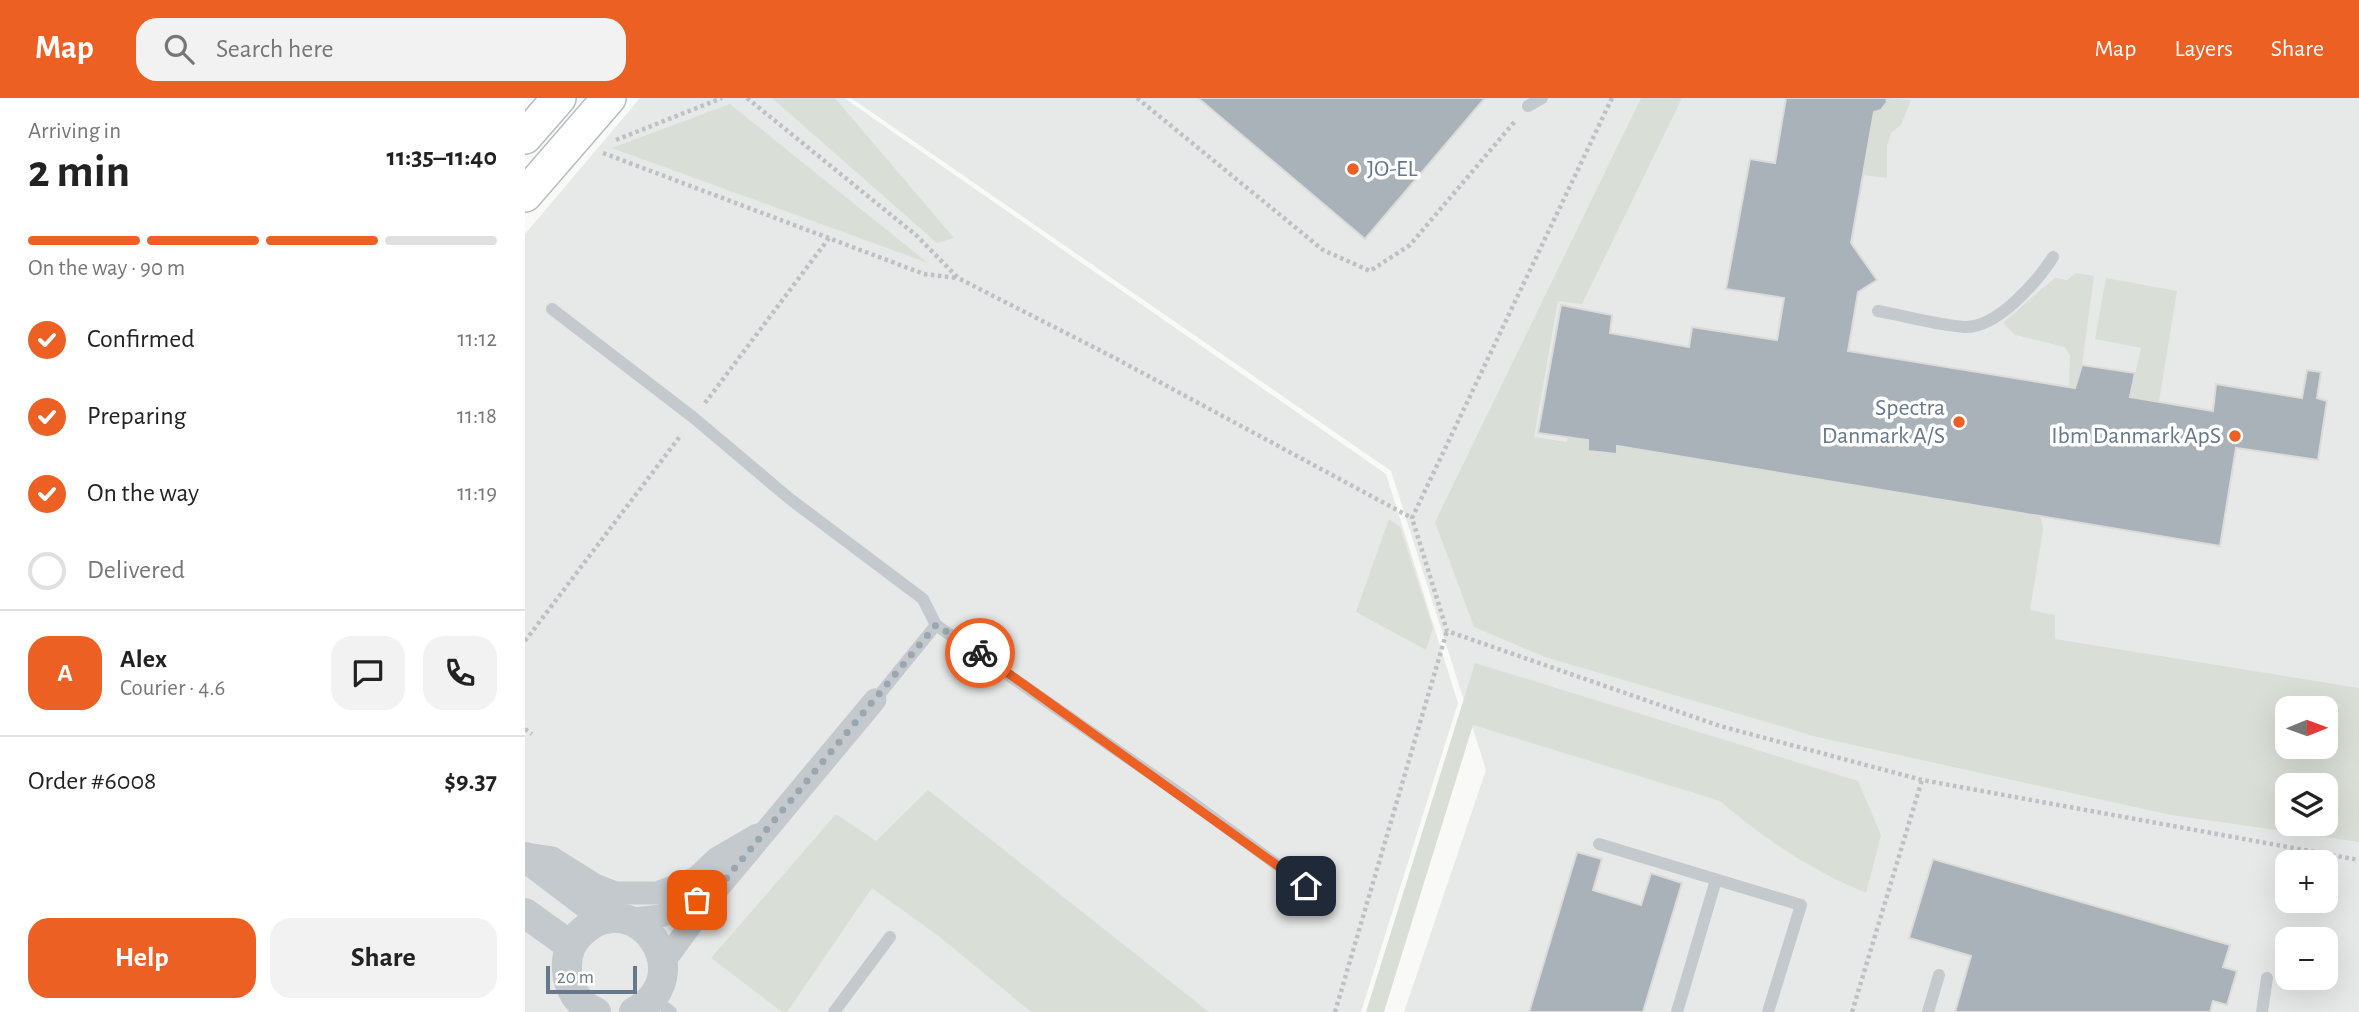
<!DOCTYPE html>
<html lang="en">
<head>
<meta charset="utf-8">
<style>
	:root { --surface:#fff; --page:#f2f2f2; --text:#222; --muted:#767676; --line:#e0e0e0; --accent:#ec6024 }
	body { margin:0; font-family:"Alegreya Sans",sans-serif; background:var(--page); color:var(--text); height:100vh; display:flex; flex-direction:column; font-size:26px; white-space:nowrap }
	* { box-sizing:border-box; margin:0 }
	p { font-size:23px; color:var(--muted) }
	.icon { flex:none; width:38px; height:38px; fill:none; stroke:currentColor; stroke-width:2; stroke-linecap:round; stroke-linejoin:round }
	.map { position:relative; flex:1; overflow:hidden }
	.details { display:flex; flex-direction:column; background:var(--surface); width:525px }
	.details>* { flex:none }
	.needle { width:46px; rotate:89deg }
	.buttons { position:absolute; left:1750px; top:598px; display:grid; gap:14px }
	.buttons a { display:grid; place-items:center; width:63px; height:63px; border-radius:14px; background:var(--surface); box-shadow:0 7px 28px #0002; font-size:35px }
	.scale { position:absolute; left:21px; bottom:18px; width:91px; box-sizing:border-box; padding-left:7px; border:4px solid #67788a; border-top:0; font-size:19px; line-height:24px; white-space:nowrap; color:#67788a; -webkit-text-stroke:5px #fff; paint-order:stroke }
	.pin { position:absolute; display:grid; place-items:center; width:60px; height:60px; color:#fff; margin:-30px; border-radius:14px; box-shadow:0 4px 10px #0006 }
	.courier { position:absolute; display:grid; place-items:center; width:70px; height:70px; margin:-35px; border:5px solid #ec6024; border-radius:50%; background:#fff; color:#222; box-shadow:0 2px 9px #0007 }
	.head em { font-style:normal; font-weight:700 }
	.head div { display:flex; flex-direction:column-reverse }
	.head { display:flex; align-items:center; justify-content:space-between; height:119px; padding:0 28px }
	h1 { font-size:46px; font-weight:700; line-height:52px }
	.bar { display:grid; grid-template-columns:repeat(4,1fr); gap:10px 7px; align-content:center; height:84px; padding:0 28px }
	.bar i { height:9px; border-radius:5px; background:var(--line) }
	.bar .current { background:var(--accent) }
	.bar p { grid-column:span 4 }
	.line { display:flex; align-items:center; gap:18px; padding:0 28px; border-top:2px solid var(--line) }
	.line div { flex:1 }
	.round { display:grid; place-items:center; flex:none; width:74px; height:74px; border-radius:21px; background:var(--page) }
	ol { padding:0 28px; list-style:none }
	li { display:flex; align-items:center; gap:21px; height:77px }
	li p { margin-inline-start:auto }
	li .icon { padding:7px; border-radius:50%; background:var(--accent); color:#fff; stroke-width:4 }
	li:last-child { color:var(--muted) }
	li i { width:38px; height:38px; border:4px solid var(--line); border-radius:50% }
	.button { display:flex; gap:14px; margin-top:auto; padding:14px 28px }
	.button a { flex:1; height:80px; border-radius:21px; background:var(--accent); color:#fff; font-size:28px; font-weight:700; line-height:80px; text-align:center }
	.button a+a { background:var(--page); color:var(--text) }
	header { display:flex; align-items:center; gap:42px; box-sizing:border-box; height:98px; padding:0 35px; background:var(--accent); color:#fff }
	header strong { font-size:33px }
	nav { display:flex; gap:38px; margin-inline-start:auto; font-size:24px }
	.search { width:490px; height:63px; background:var(--page); display:flex; align-items:center; gap:18px; box-sizing:border-box; padding:0 24px; border-radius:21px; color:var(--muted); font-size:26px }
	main { display:flex; flex:1; min-height:0 }
	.map>svg:first-child { display:block }
	.built { fill:#e7e9e8; fill-rule:evenodd }
	.green { fill:#d9dfd6; fill-rule:evenodd }
	.building { fill:#a9b2b9; stroke:#dbdcd9; stroke-width:2 }
	.lines { fill:none; stroke-linecap:round; stroke-linejoin:round }
	.secondary-casing { stroke:#b7bcc2; stroke-width:36 }
	.path { stroke:#bec1c4; stroke-width:4.5; stroke-dasharray:3.5 3.5; stroke-linecap:butt }
	.service { stroke:#c4c9cd; stroke-width:12 }
	.minor { stroke:#c4c9cd; stroke-width:23 }
	.tertiary { stroke:#c4c9cd; stroke-width:30 }
	.secondary { stroke:#fff; stroke-width:33 }
	.done { stroke:#9aa6b0; stroke-width:7; stroke-dasharray:0 12.6 }
	.route { stroke:#ec6024; stroke-width:9 }
	.poi-dot { fill:#ec6024; stroke:#fff; stroke-width:2.5 }
	.labels { text-anchor:middle; dominant-baseline:central; stroke-width:7; stroke-linejoin:round; paint-order:stroke }
	.poi-label { font-size:24px; fill:#67788a; stroke:#fff; text-anchor:end }
</style>
</head>
<body>
<header>
<strong>Map</strong>
<div class="search"><svg class="icon" aria-label="search" viewBox="0 0 24 24"><circle cx="10" cy="10" r="6"/><path d="M15 15l6 6"/></svg>Search here</div>
<nav><a>Map</a><a>Layers</a><a>Share</a></nav>
</header>
<main>
<section class="details">
<div class="head"><div><h1>2 min</h1><p>Arriving in</p></div><em>11:35–11:40</em></div>
<div class="bar"><i class="current"></i><i class="current"></i><i class="current"></i><i></i><p>On the way · 90 m</p></div>
<ol>
<li><svg class="icon" aria-label="check" viewBox="0 0 24 24"><path d="M5 12l5 5 9-10"/></svg>Confirmed<p>11:12</p></li>
<li><svg class="icon" aria-label="check" viewBox="0 0 24 24"><path d="M5 12l5 5 9-10"/></svg>Preparing<p>11:18</p></li>
<li><svg class="icon" aria-label="check" viewBox="0 0 24 24"><path d="M5 12l5 5 9-10"/></svg>On the way<p>11:19</p></li>
<li><i></i>Delivered</li>
</ol>
<div class="line" style="height:126px"><b class="round" style="background:var(--accent);color:#fff">A</b><div><b>Alex</b><p>Courier · 4.6</p></div><a class="round"><svg class="icon" aria-label="chat" viewBox="0 0 24 24"><path d="M4 5h16v11H9l-5 4z"/></svg></a><a class="round"><svg class="icon" aria-label="phone" viewBox="0 0 24 24"><path d="M5 4h4l2 5-3 2q2 4 5 5l2-3 5 2v4C11 20 4 13 5 4z"/></svg></a></div>
<div class="line" style="height:91px"><div>Order #6008</div><b>$9.37</b></div>
<div class="button"><a>Help</a><a>Share</a></div>
</section>
<div class="map">
<svg width="1834" height="914" viewBox="0 0 1834 914">
	<rect width="100%" height="100%" fill="#f9faf7"/>
	<!-- built -->
	<path class="built" d="M115 0H319L861 376 933 605 836 914H0V136Z
		M326 0H1834V914H879L961 672 866 373ZM1762 611H1801V649H1762ZM1762 688H1801V726H1762ZM1762 765H1801V803H1762ZM1762 842H1801V880H1762Z"/>
	<!-- green -->
	<path class="green" d="M247 0H310L429 140 412 145Z
		M1116 0H1157L1057 206 1033 203 1009 339 1042 344 1043 339 1063 342V353L1091 356 1092 348 1516 418 1518 432 1505 512 1530 517V541L1834 590V744L1646 717 1292 639 1020 559 949 529 910 424ZM1762 611H1801V649H1762ZM1762 688H1801V726H1762Z
		M1361 0 1386 2 1376 27 1366 35 1362 48V80L1337 77 1349 14 1362 4Z
		M205 6 403 165 87 50Z
		M1551 175 1569 178 1557 267 1550 290 1544 289 1545 258 1540 249 1490 237 1478 225C1486 219 1526 181 1531 180 1533 180 1541 182 1542 182Z
		M1581 180 1652 193 1634 304 1605 299 1616 250 1570 241Z
		M864 421 875 429 908 530 901 552 831 514Z
		M950 565 1333 683 1356 737 1341 795C1287 773 1239 741 1195 703L948 627 859 914H841Z
		M403 692 684 914H506L416 840 347 790 262 914H257L186 860 311 716 351 743Z"/>
	<!-- building -->
	<path class="building" d="M673 0H960L840 141Z
		M1261 0H1361L1362 4 1356 12 1349 14 1326 145 1352 182 1333 194 1323 253 1550 290 1557 267 1610 275 1605 299 1688 313 1691 286 1777 300 1782 272 1796 274 1792 300 1802 303 1793 362 1711 350 1695 448 1092 348V356L1063 353V342L1013 335 1036 207 1087 217 1085 235 1164 249 1167 229 1252 242 1259 200 1201 191 1225 61 1250 65Z
		M1052 754 1077 761 1068 792 1116 807 1126 775 1157 785 1118 914H1004Z
		M1408 761 1705 847 1698 869 1712 873 1702 907 1688 903 1685 914H1430L1446 858 1384 840Z"/>
	<g class="lines">
		<defs>
			<path id="secondary" d="M0 39 34 0
				M0 97 84 0"/>
		</defs>
		<!-- secondary casing -->
		<use href="#secondary" class="secondary-casing"/>
		<!-- path -->
		<path class="path" d="M222 0 392 138 433 180 588 259 887 420
			M612 0 798 152 845 173 885 147 991 22
			M1087 0 887 420 922 533 1195 628 1397 682 1834 762
			M91 42 197 0
			M78 55 399 176 432 180
			M180 305 304 140
			M0 543 156 337
			M0 631 7 636
			M810 914 922 533
			M1327 914 1397 682"/>
		<!-- service -->
		<path class="service" d="M1003 8 1017 0
			M27 211 169 320 265 401 398 501 411 527 664 702 781 788
			M1353 213C1381 218 1411 227 1440 229 1472 230 1512 184 1528 159
			M350 602 411 527
			M1074 746 1276 807 1243 914
			M128 900 146 914
			M309 914 365 839
			M1152 914 1191 782
			M1403 914 1414 877
			M1737 914 1742 880"/>
		<!-- minor -->
		<path class="minor" d="M0 756 27 760 70 787 90 795H132L171 780 191 761 232 737
			M100 822 136 818 190 794
			M138 865 190 794 350 602"/>
		<!-- tertiary -->
		<path class="tertiary" d="M0 759 82 821
			M0 815 46 848
			M71 914C54 907 43 891 42 872 41 857 46 843 58 833 111 786 177 877 109 914"/>
		<!-- secondary -->
		<use href="#secondary" class="secondary"/>
	</g>
	<g class="lines">
		<!-- done -->
		<path class="done" d="M172 802 190 794 411 527 455 555"/>
		<!-- route -->
		<path class="route" d="M455 555 781 788"/>
	</g>
	<!-- markers -->
	<g class="poi-dot">
		<circle cx="828" cy="71" r="7"/>
		<circle cx="1434" cy="324" r="7"/>
		<circle cx="1710" cy="338" r="7"/>
	</g>
	<g class="labels">
		<!-- poi labels -->
		<g class="poi-label">
			<text x="842" y="71" text-anchor="start">JO-EL</text>
			<text x="1420" y="310">Spectra<tspan x="1420" dy="28">Danmark A/S</tspan></text>
			<text x="1696" y="338">Ibm Danmark ApS</text>
		</g>
	</g>
</svg>
<div class="buttons">
<a><svg class="needle" viewBox="-14 -14 28 28"><path d="M0-13l5 13h-10z" fill="#e53935"/><path d="M0 13l5-13h-10z" fill="#767676"/></svg></a>
<a><svg class="icon" aria-label="layers" viewBox="0 0 24 24"><path d="M12 4l9 5-9 5-9-5zM3 14l9 5 9-5"/></svg></a>
<a>+</a>
<a>−</a>
</div>
<div class="scale">20 m</div>
<div class="pin" style="left:172px;top:802px;background:#ea580c"><svg class="icon" aria-label="bag" viewBox="0 0 24 24"><path d="M5 8h14l-1 12H6zM9 8a3 3 0 0 1 6 0"/></svg></div>
<div class="pin" style="left:781px;top:788px;background:#1f2937"><svg class="icon" aria-label="home" viewBox="0 0 24 24"><path d="M3 11l9-7 9 7M6 9v11h12V9"/></svg></div>
<div class="courier" style="left:455px;top:555px"><svg class="icon" aria-label="bike" viewBox="0 0 24 24"><circle cx="6" cy="16" r="4"/><circle cx="18" cy="16" r="4"/><path d="M6 16l4-8h5l3 8M10 8l3 8H6M13 5h3"/></svg></div>
</div>
</main>
</body>
</html>
